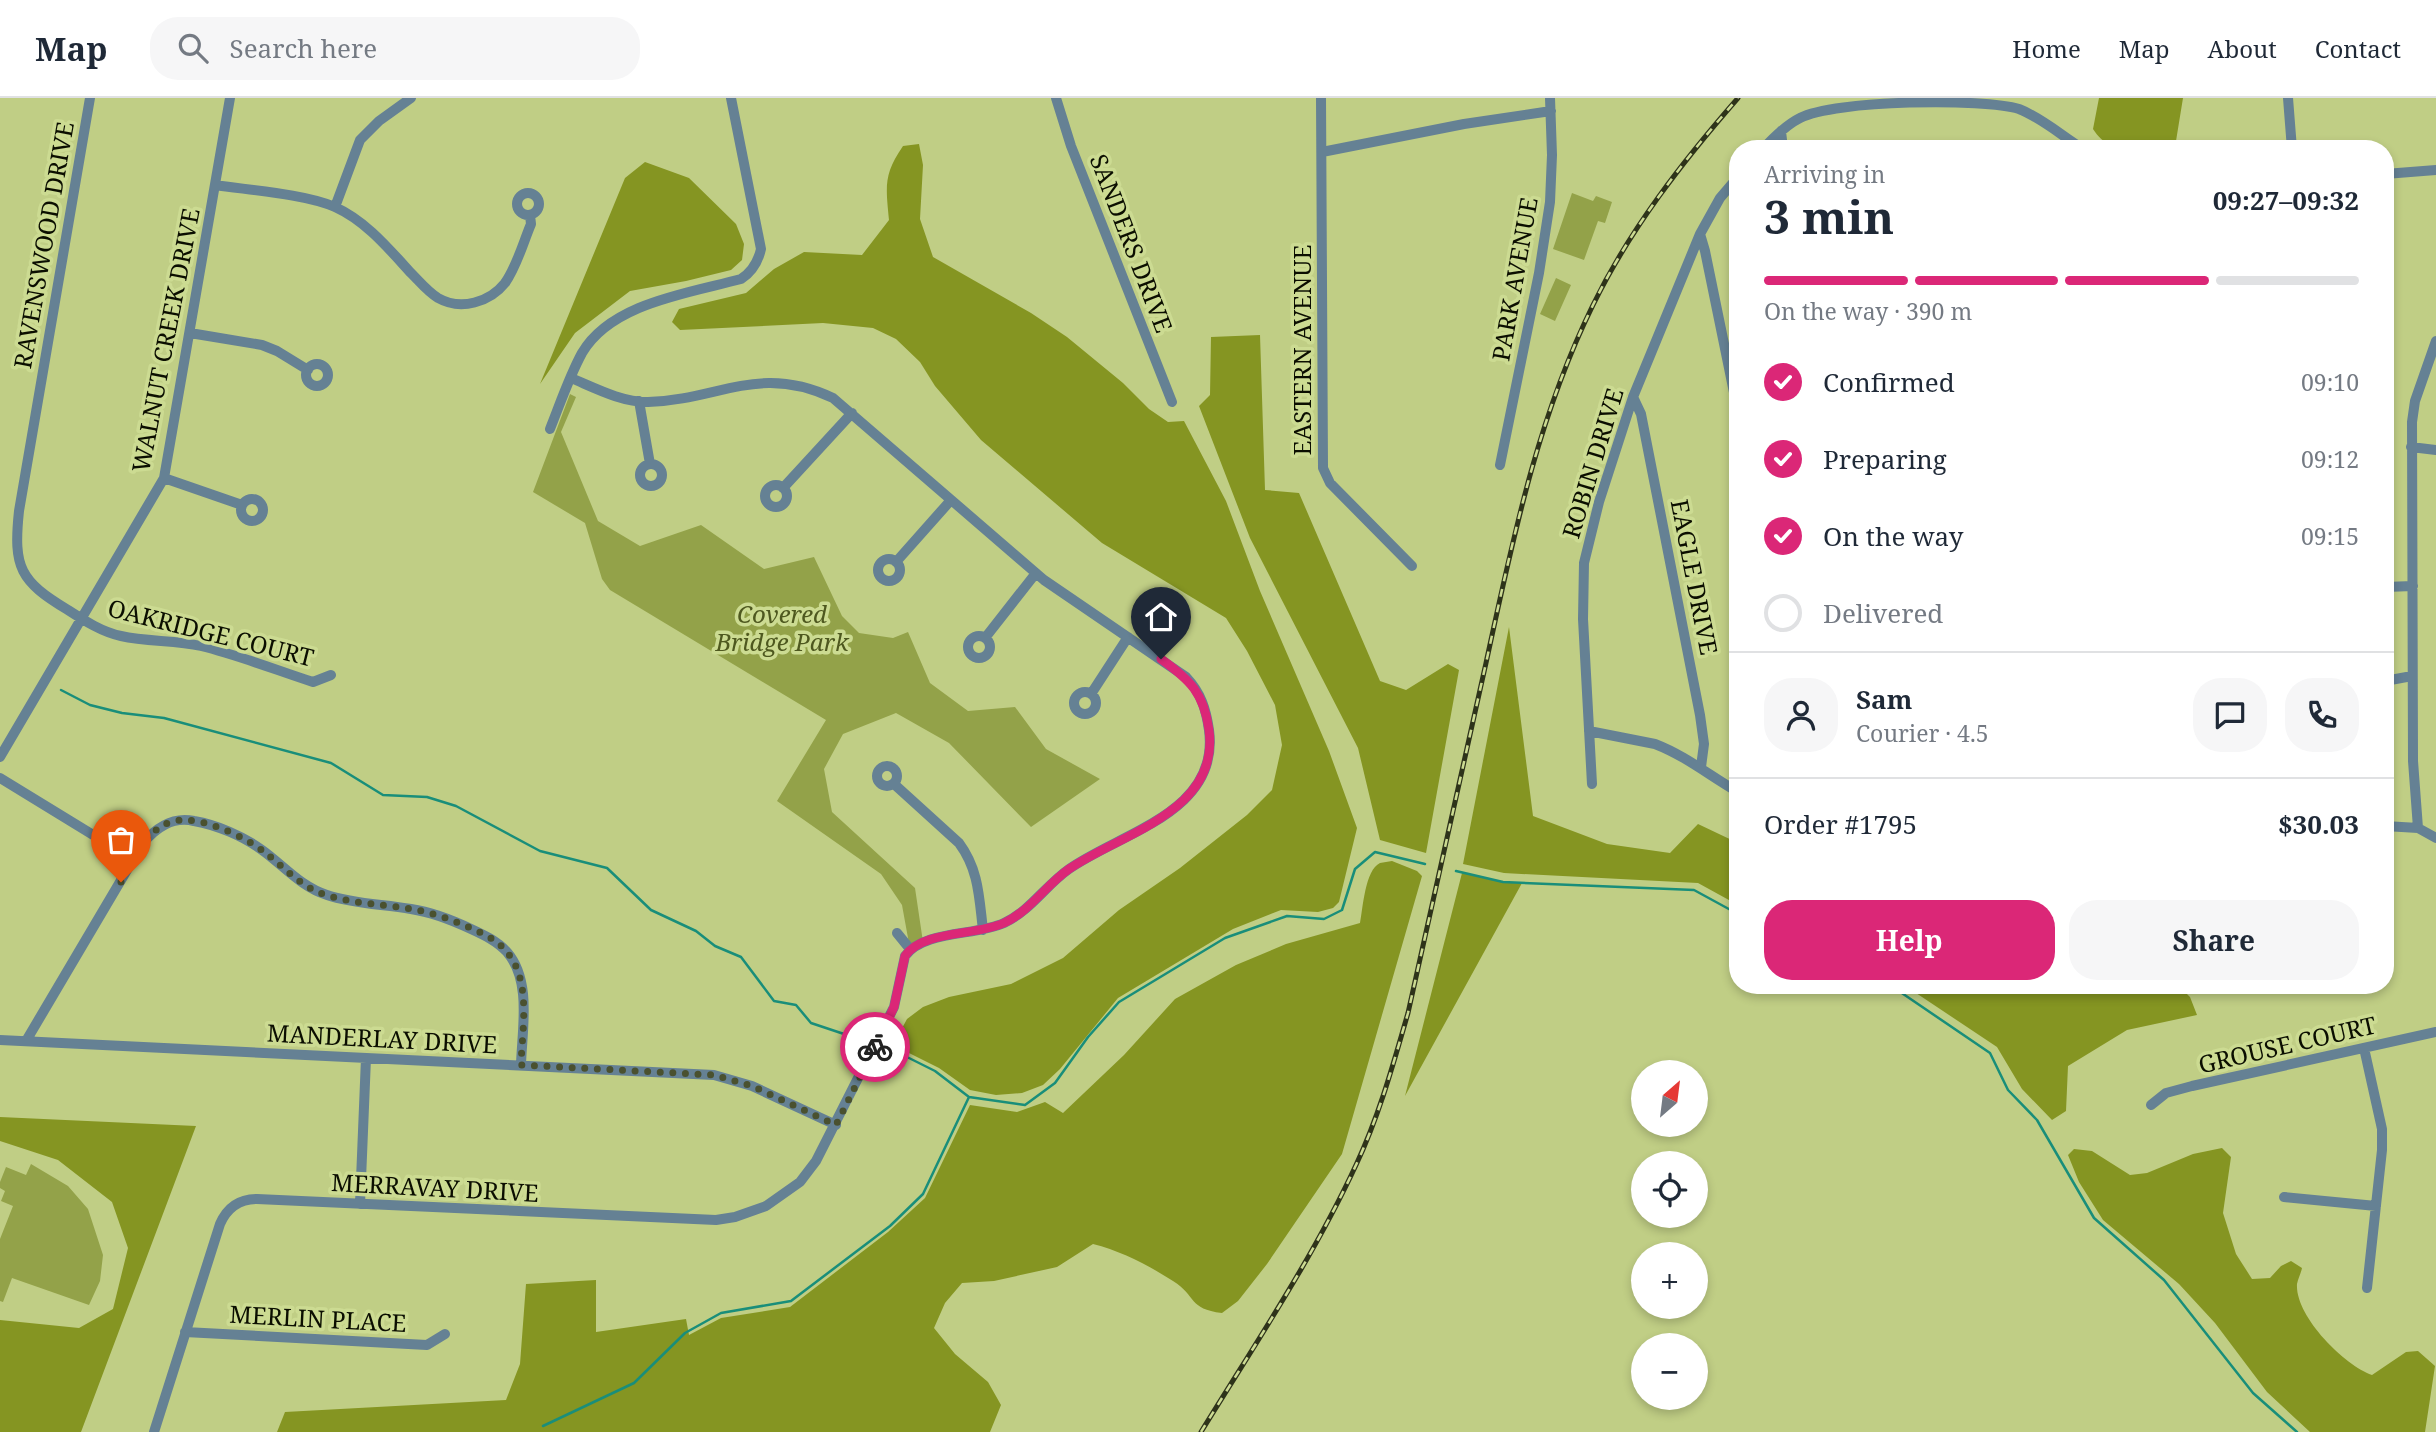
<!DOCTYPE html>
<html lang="en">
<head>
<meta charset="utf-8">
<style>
	:root { --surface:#fff; --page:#f6f6f7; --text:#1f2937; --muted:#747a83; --line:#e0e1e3; --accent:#db2777 }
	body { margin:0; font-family:"Noto Serif",serif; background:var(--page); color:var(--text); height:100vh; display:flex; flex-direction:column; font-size:26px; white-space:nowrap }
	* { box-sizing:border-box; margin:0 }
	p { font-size:23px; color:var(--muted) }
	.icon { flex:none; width:38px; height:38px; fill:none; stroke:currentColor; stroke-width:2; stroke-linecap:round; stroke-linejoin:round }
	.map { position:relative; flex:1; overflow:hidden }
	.side { position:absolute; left:1729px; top:42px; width:665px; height:854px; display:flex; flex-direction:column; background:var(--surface); border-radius:28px; box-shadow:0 4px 10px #0003 }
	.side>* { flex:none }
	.needle { width:46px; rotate:28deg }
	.buttons { position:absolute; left:1631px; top:962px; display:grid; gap:14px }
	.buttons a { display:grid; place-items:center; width:77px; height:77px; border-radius:50%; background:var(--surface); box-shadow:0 4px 10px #0003; font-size:35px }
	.pin { position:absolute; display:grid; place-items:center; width:60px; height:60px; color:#fff; margin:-72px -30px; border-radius:50% 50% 50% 0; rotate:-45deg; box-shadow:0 0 7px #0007 }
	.pin .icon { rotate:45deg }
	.courier { position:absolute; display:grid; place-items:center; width:70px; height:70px; margin:-35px; border:5px solid #db2777; border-radius:50%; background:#fff; color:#222; box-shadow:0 2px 9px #0007 }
	.headline em { font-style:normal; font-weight:700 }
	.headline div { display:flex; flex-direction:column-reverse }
	.headline { display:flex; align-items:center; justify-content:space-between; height:119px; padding:0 35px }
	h1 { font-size:46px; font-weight:700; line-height:52px }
	.bar { display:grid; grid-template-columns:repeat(4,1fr); gap:10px 7px; align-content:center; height:84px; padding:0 35px }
	.bar i { height:9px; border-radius:5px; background:var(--line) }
	.bar .selected { background:var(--accent) }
	.bar p { grid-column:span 4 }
	.line { display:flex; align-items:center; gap:18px; padding:0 35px; border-top:2px solid var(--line) }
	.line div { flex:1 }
	.round { display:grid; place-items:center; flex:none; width:74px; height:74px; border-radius:28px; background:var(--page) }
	ol { padding:0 35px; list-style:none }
	li { display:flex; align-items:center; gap:21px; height:77px }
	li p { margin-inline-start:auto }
	li .icon { padding:7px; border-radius:50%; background:var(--accent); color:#fff; stroke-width:4 }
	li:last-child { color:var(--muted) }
	li i { width:38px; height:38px; border:4px solid var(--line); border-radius:50% }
	.primary-button { display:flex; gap:14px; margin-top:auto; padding:14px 35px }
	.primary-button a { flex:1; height:80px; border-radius:28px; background:var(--accent); color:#fff; font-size:28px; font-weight:700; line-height:80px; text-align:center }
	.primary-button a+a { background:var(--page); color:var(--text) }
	header { display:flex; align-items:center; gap:42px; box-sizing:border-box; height:98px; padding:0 35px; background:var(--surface); border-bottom:2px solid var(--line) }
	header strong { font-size:33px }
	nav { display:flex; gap:38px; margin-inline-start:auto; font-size:24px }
	.search { width:490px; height:63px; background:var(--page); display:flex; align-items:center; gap:18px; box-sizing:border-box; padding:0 24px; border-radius:28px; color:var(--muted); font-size:26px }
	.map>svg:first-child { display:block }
	.green { fill:#93a249 }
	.forest { fill:#859522 }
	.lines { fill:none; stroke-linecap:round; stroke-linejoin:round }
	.stream { stroke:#198e7a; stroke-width:2.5 }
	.minor { stroke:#658194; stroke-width:10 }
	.rail-casing { stroke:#2e331a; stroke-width:5 }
	.rail { stroke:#ccdb92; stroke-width:2.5; stroke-dasharray:8; stroke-linecap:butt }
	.done { stroke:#4a512f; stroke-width:7; stroke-dasharray:0 12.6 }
	.route { stroke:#db2777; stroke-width:9 }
	.labels { text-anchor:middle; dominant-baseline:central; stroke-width:7; stroke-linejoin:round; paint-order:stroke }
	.street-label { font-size:24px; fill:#0b0e00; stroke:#ccdb92 }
	.park-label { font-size:24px; font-style:italic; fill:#4e581f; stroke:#ccdb92 }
</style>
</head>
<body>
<header>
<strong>Map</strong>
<div class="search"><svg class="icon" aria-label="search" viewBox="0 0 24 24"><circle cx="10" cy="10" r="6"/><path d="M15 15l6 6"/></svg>Search here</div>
<nav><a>Home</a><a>Map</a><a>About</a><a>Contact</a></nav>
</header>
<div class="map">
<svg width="2436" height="1334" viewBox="0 0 2436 1334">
	<rect width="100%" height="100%" fill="#c0ce85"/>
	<!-- green -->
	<path class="green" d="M1572 95 1593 103 1596 98 1612 104 1605 125 1598 123 1584 162 1553 151Z
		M1556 180 1571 187 1555 223 1540 216Z
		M570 296 576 299 561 334 598 423 640 448 701 427 764 471 814 459 842 518 859 535 893 540 908 534 930 585 968 613 1015 609 1046 651 1100 681 1031 729 949 645 896 615 843 636 824 671 832 714 915 790 923 844 910 851 902 807 881 776 777 703 826 622 610 492 602 481 585 425 533 394Z
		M31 1066 68 1088 88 1111 103 1157 100 1183 89 1207 12 1180 3 1204 0 1203V1141L13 1108 1 1103 5 1093 0 1090V1084L6 1069 26 1077Z"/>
	<!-- forest -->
	<path class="forest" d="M2099 0H2183L2176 43C2146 53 2112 61 2093 31Z
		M919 46 923 67 920 121 933 159 1031 215 1067 239 1123 285 1149 311 1168 324 1184 323 1226 403 1260 493 1329 653 1357 730 1339 804 1333 810 1318 814 1281 812 1233 831 1118 900 1060 971 1043 987 1022 995 996 997 970 992 939 970 893 947 907 921 923 909 949 899 1011 886 1063 860 1119 812 1180 770 1247 717 1272 692 1282 647 1275 607 1247 553 1226 520 1102 445 981 342 935 288 920 264 896 241 873 230 823 225 680 232 672 224 679 211 746 195 774 171 804 154 862 157 889 122C886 89 883 77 903 48Z
		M645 64 689 80 736 126 744 146 742 162 731 172 686 183 630 193 575 235 540 286 625 80Z
		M1260 237 1265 392 1299 395 1380 583 1406 592 1448 566 1459 572 1426 755 1380 742 1358 650 1250 440 1199 308 1210 297 1211 239Z
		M1509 529 1533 718 1607 746 1670 755 1698 726 1738 745V807L1698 785 1504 775 1463 766Z
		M1392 763 1417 773 1422 778 1342 1056 1267 1166 1238 1203 1222 1215C1188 1211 1197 1198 1173 1183 1148 1167 1121 1153 1093 1146L1057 1169 994 1183 962 1185 945 1205 934 1230 955 1256 988 1284 1001 1307 990 1334H277L285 1314 506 1302 520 1266 526 1186 596 1182V1234L686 1221 689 1237 721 1220 790 1209 888 1134 925 1100 970 1007 1017 1014 1045 1004 1063 1015 1124 957 1175 901 1236 867 1286 846 1360 825C1363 810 1365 772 1380 765 1384 764 1388 764 1392 763Z
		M1462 775 1503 784 1522 785 1405 998Z
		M1904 887H2178L2190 899 2197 917 2127 932 2068 968 2066 1013 2052 1022 2022 991 1997 949Z
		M0 1019 196 1028 81 1334H0V1222L79 1230 113 1211 128 1150 112 1104 58 1062 0 1043Z
		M2222 1050 2231 1059 2223 1115 2236 1156 2252 1181 2270 1180 2281 1168 2291 1163 2302 1170C2301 1175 2298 1181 2297 1186 2295 1218 2344 1267 2372 1277L2406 1254 2418 1253 2435 1268 2425 1334H2310L2267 1294 2215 1225 2179 1186 2103 1122 2079 1084 2068 1057 2074 1051 2092 1053 2130 1077 2147 1075 2193 1056Z"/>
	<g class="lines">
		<!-- stream -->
		<path class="stream" d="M61 592 90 607 122 615 164 620 331 665 383 697 427 699 456 708 540 753 607 770 651 812 696 833 715 848 741 859 774 903 796 907 811 925 847 937
			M1456 773 1503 784 1694 792 1738 816
			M1890 887 1990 955 2008 992 2037 1022 2094 1120 2164 1182 2253 1295 2297 1334
			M895 953 935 973 969 999
			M543 1328 634 1285 685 1235 721 1215 791 1203 890 1128 923 1096 969 999 1025 1007 1055 985 1088 939 1119 904 1225 840 1287 818 1324 821 1342 812 1355 771 1375 754 1425 766"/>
		<!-- minor -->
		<path class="minor" d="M90 0 19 413C13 470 20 483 68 512 85 523 102 534 121 538 147 544 175 542 201 548 238 557 276 572 313 584L331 577
			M1056 0 1071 48 1172 304
			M1321 0 1323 370 1330 385 1412 468
			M2288 0 2292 51
			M1781 33 1783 51
			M1763 51C1774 39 1786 27 1800 20 1834 2 1984 0 2019 11 2042 20 2062 38 2083 51
			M1322 54 1464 26 1551 13
			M2385 76 2436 72
			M215 87C248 92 306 96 335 109 366 123 389 151 411 175 420 184 428 194 438 200 461 213 490 204 505 185 517 168 523 145 531 126L530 117
			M517 106a11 11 0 1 1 22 0a11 11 0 1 1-22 0Z
			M335 109 360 42 379 23 411 0
			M1700 136 1705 153 1738 314
			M190 235 262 247 277 253 308 272
			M306 277a11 11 0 1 1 22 0a11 11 0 1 1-22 0Z
			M1633 299 1641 316 1700 617 1704 646 1701 669
			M639 303 650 366
			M550 331C560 306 569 279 582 255 611 205 689 195 741 181 752 174 758 164 761 151L731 0
			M2411 349 2436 352
			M640 377a11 11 0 1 1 22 0a11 11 0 1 1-22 0Z
			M1500 367 1539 175 1550 104 1552 57 1550 0
			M164 380 242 407
			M765 398a11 11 0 1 1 22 0a11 11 0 1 1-22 0Z
			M783 390 852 315
			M241 412a11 11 0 1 1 22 0a11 11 0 1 1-22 0Z
			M878 472a11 11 0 1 1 22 0a11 11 0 1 1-22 0Z
			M896 464 951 402
			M2385 489 2413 488
			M968 549a11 11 0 1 1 22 0a11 11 0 1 1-22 0Z
			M985 540 1036 475
			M2385 583 2412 578
			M1074 605a11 11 0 1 1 22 0a11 11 0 1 1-22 0Z
			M1091 596 1128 539
			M1589 633 1655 646C1686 658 1710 678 1738 694
			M0 659 164 380 230 0
			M877 678a10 10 0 1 1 20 0a10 10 0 1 1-20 0Z
			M0 680 134 762
			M894 686 959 745C979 772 979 799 983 832
			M1592 686 1583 521 1584 465 1599 404 1633 299 1700 136 1720 100 1738 79
			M2385 728 2418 730 2436 740
			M2418 730 2413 663 2412 324 2415 303 2436 243
			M897 835 910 851
			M0 942 714 977 752 988 836 1027
			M26 943 143 745C156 730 172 718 194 723 217 727 243 738 262 752 283 767 301 789 327 797 354 806 382 806 411 811 431 814 452 822 471 831 484 837 497 843 507 854 532 883 522 931 521 967
			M2364 950 2382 1031V1052L2367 1190
			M2151 1007 2166 995 2192 988 2436 934
			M2284 1099 2376 1108
			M360 1106 366 960
			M185 1234 427 1247 445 1236
			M154 1334 220 1126C227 1110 239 1101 257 1101L716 1122 735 1119 766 1108 800 1084 816 1063 894 909 905 858C924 832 976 838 1004 825 1030 813 1046 787 1069 771 1122 734 1220 714 1209 632 1206 611 1201 595 1186 579L1044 482 833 300C759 265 719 302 648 304 621 304 595 290 571 280"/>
		<defs>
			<path id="rail" d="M1201 1334C1255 1246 1313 1160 1356 1067 1379 1018 1393 967 1408 915 1434 799 1460 682 1486 565 1513 441 1537 321 1593 207 1630 131 1683 63 1738 0"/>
		</defs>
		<!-- rail casing -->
		<use href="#rail" class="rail-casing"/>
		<!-- rail -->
		<use href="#rail" class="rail"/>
	</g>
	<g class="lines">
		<!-- done -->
		<path class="done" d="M121 784C136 759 150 721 185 722 208 722 245 739 263 753 283 768 300 788 323 796 352 806 382 806 412 811 434 815 456 823 477 833 490 839 502 846 510 858 531 888 522 933 521 967L714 977 752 988 836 1027 875 949"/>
		<!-- route -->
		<path class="route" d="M875 949 894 909 905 858C923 832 976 838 1004 825 1030 813 1046 787 1069 771 1121 735 1220 714 1209 632 1204 595 1190 582 1161 561"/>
	</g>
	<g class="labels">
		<!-- street labels -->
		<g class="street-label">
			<text transform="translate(1132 145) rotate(69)">SANDERS DRIVE</text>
			<text transform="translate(43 147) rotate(-80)">RAVENSWOOD DRIVE</text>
			<text transform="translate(1514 181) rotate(-80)">PARK AVENUE</text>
			<text transform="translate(165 242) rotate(-79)">WALNUT CREEK DRIVE</text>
			<text transform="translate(1301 252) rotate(-90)">EASTERN AVENUE</text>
			<text transform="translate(1592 365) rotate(-73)">ROBIN DRIVE</text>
			<text transform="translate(1695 479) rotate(79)">EAGLE DRIVE</text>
			<text transform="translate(211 534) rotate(14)">OAKRIDGE COURT</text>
			<text transform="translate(382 940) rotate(3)">MANDERLAY DRIVE</text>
			<text transform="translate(2287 946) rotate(-13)">GROUSE COURT</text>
			<text transform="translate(435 1089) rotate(3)">MERRAVAY DRIVE</text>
			<text transform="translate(318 1220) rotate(3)">MERLIN PLACE</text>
		</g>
		<!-- park labels -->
		<g class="park-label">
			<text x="782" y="515">Covered<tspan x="782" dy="28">Bridge Park</tspan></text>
		</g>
	</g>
</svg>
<div class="buttons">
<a><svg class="needle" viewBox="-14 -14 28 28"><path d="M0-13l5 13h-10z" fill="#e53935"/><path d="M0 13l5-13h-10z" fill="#747a83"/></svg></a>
<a><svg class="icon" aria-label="locate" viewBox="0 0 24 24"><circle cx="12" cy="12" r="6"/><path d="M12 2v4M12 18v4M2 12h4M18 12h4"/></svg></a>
<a>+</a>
<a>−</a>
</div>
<div class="pin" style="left:121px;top:784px;background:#ea580c"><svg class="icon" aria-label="bag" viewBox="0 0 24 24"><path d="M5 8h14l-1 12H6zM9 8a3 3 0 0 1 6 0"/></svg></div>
<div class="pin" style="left:1161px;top:561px;background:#1f2937"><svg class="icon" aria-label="home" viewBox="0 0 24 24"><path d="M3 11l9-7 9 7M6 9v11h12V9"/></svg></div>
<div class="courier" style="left:875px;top:949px"><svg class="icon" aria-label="bike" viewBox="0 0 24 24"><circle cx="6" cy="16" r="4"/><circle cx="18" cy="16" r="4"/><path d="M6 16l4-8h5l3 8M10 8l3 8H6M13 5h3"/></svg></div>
<section class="side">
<div class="headline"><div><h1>3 min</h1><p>Arriving in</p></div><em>09:27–09:32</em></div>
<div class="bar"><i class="selected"></i><i class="selected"></i><i class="selected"></i><i></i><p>On the way · 390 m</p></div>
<ol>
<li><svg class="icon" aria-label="check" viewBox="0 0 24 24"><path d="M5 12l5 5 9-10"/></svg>Confirmed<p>09:10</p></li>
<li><svg class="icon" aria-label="check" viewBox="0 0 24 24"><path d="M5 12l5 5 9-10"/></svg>Preparing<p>09:12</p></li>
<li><svg class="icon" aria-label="check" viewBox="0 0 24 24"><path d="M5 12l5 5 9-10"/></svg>On the way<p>09:15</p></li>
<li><i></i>Delivered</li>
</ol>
<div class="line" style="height:126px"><a class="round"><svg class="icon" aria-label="person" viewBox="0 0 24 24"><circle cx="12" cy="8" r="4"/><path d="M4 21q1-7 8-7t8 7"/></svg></a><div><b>Sam</b><p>Courier · 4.5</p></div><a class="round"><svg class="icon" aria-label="chat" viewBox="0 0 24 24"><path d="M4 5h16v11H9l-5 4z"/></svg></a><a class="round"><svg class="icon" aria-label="phone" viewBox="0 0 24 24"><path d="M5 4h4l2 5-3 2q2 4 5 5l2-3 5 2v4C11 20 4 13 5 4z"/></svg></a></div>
<div class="line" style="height:91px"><div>Order #1795</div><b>$30.03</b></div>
<div class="primary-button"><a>Help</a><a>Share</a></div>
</section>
</div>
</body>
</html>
